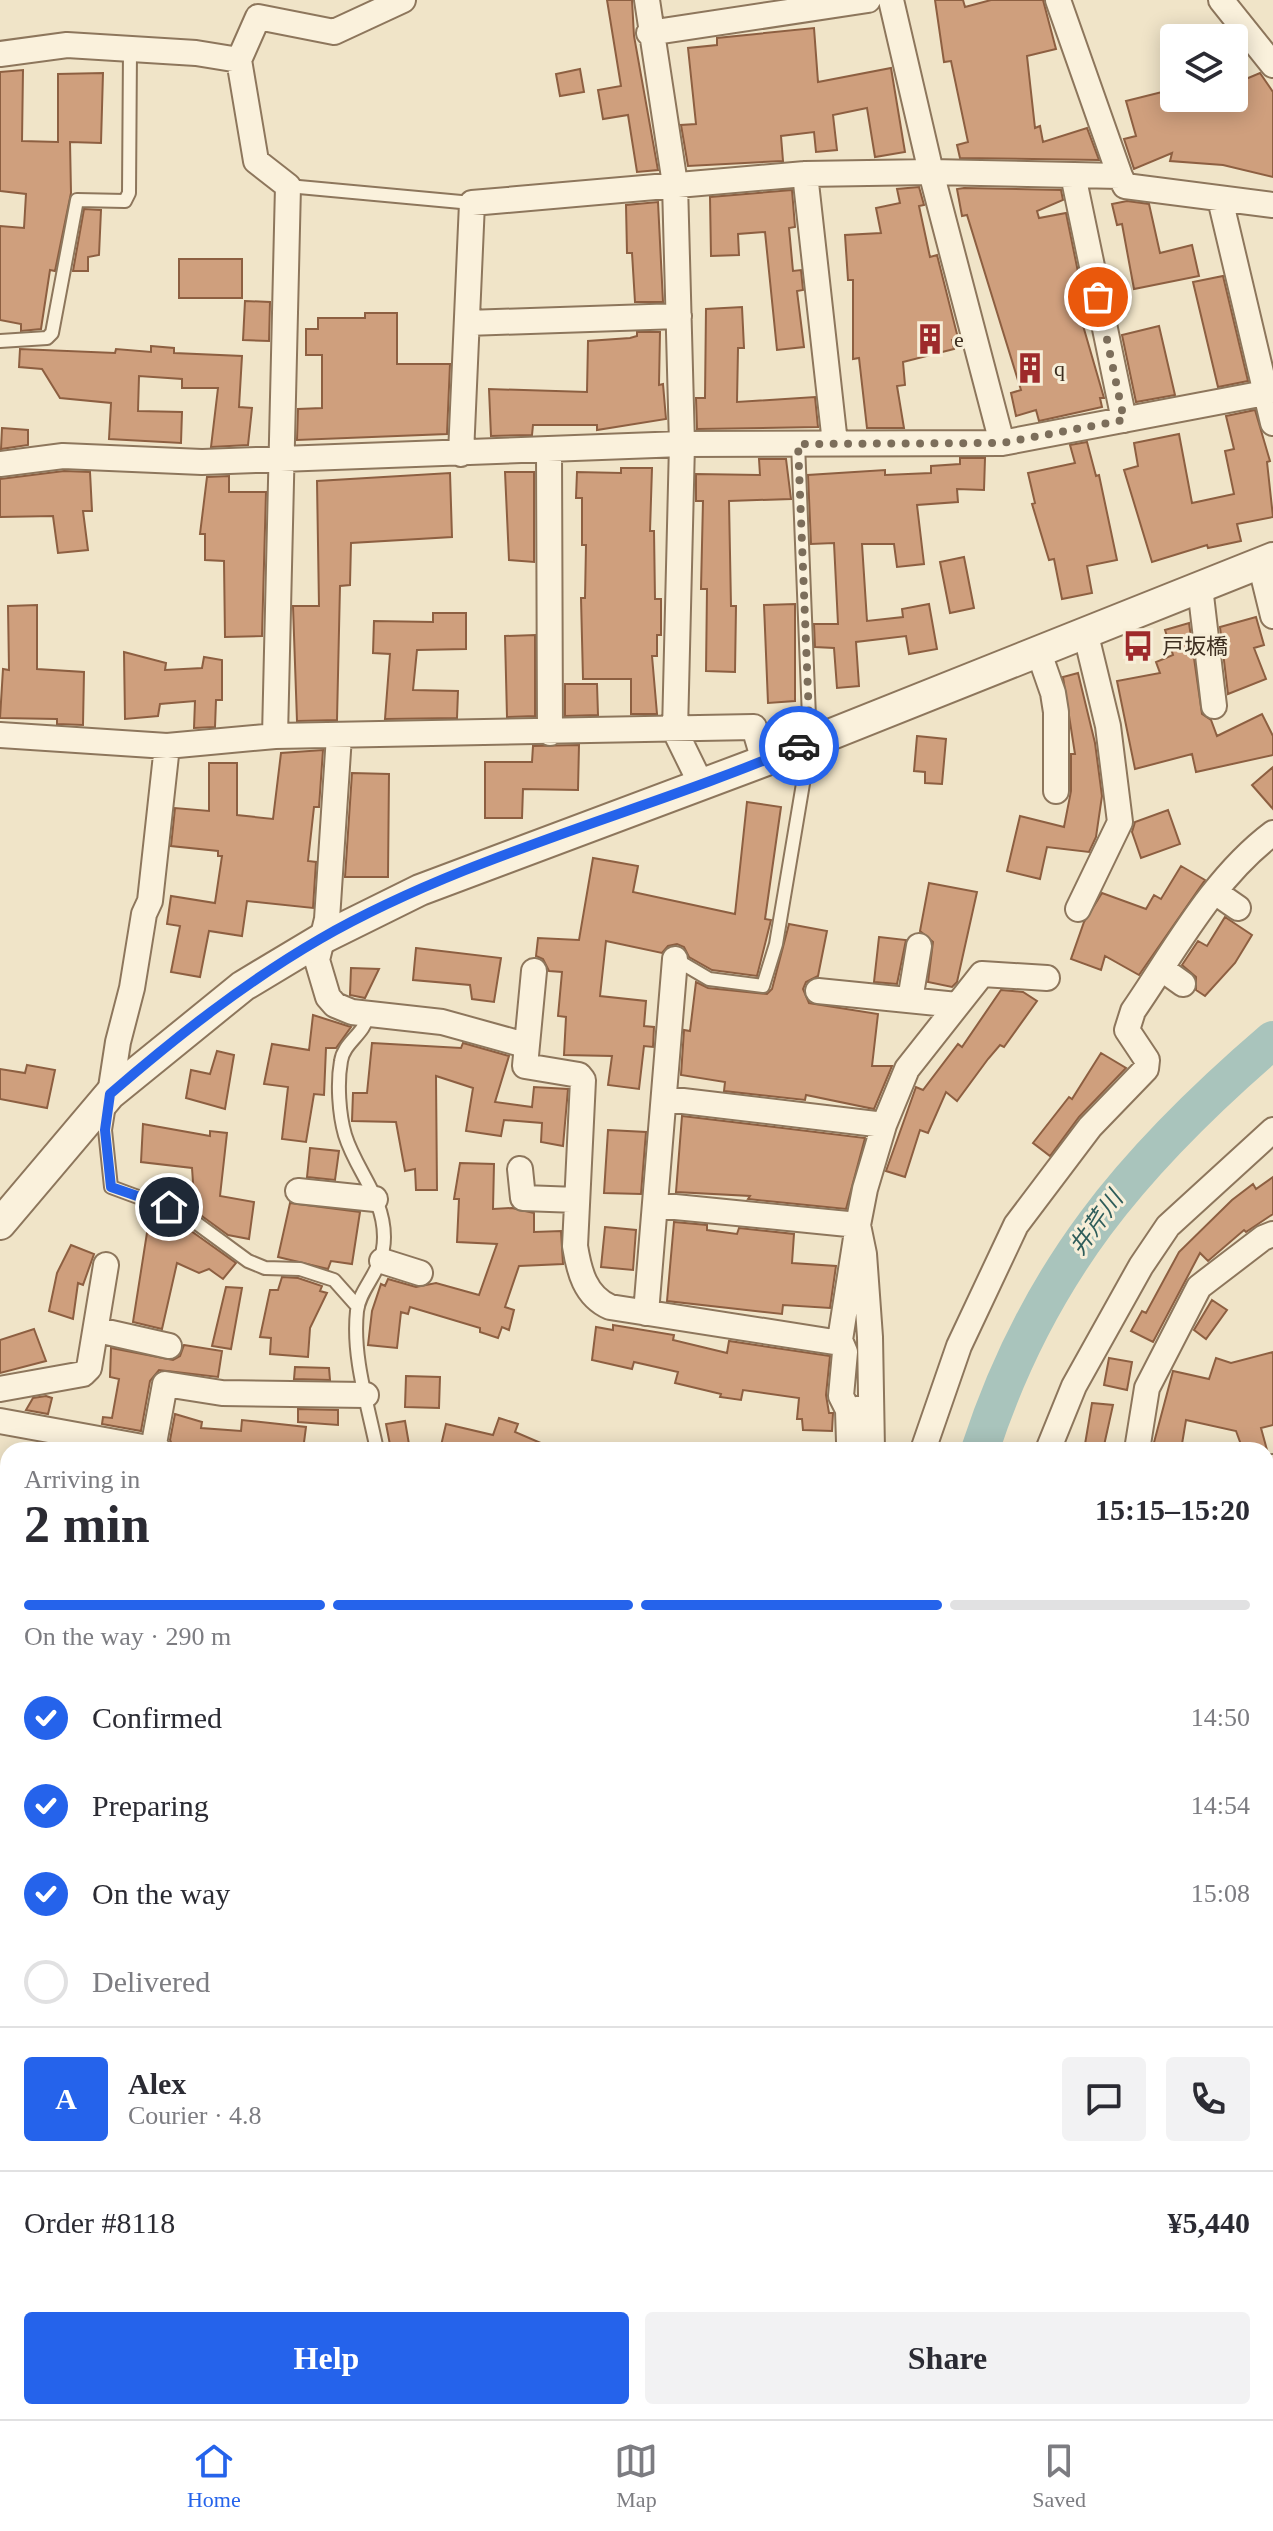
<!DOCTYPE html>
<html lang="en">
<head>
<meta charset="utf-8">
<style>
	:root { --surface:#fff; --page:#f2f2f3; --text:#2b2b33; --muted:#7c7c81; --line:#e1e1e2; --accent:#2563eb }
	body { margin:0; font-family:"Times New Roman","Noto Sans JP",serif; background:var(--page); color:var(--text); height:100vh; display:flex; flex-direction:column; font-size:30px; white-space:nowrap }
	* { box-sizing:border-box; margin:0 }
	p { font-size:26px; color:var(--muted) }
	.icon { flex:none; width:44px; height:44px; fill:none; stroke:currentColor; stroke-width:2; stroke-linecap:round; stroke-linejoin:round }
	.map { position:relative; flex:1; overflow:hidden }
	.side { position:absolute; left:0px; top:1442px; width:1274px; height:978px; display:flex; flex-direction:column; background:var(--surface); border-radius:24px 24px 0 0; box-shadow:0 4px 20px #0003 }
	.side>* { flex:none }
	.fabs { position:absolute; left:1160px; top:24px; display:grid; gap:16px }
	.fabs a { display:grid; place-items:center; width:88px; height:88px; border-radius:8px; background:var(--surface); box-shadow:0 4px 20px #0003; font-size:40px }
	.pin { position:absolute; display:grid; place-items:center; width:68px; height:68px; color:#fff; margin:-34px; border:4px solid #fff; border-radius:50%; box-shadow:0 2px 8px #0007 }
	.courier { position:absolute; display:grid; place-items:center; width:80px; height:80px; margin:-40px; border:6px solid #2563eb; border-radius:50%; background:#fff; color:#222; box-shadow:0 2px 10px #0007 }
	.head em { font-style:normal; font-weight:700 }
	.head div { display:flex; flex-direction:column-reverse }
	.head { display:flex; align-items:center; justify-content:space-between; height:136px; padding:0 24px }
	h1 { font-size:52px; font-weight:700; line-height:60px }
	.bar { display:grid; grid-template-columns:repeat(4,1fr); gap:12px 8px; align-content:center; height:96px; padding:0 24px }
	.bar i { height:10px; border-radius:6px; background:var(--line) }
	.bar .on { background:var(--accent) }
	.bar p { grid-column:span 4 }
	.line { display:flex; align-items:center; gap:20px; padding:0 24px; border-top:2px solid var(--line) }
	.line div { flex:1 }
	.round { display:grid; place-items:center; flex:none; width:84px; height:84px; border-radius:8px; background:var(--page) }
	ol { padding:0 24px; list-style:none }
	li { display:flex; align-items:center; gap:24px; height:88px }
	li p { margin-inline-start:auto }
	li .icon { padding:8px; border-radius:50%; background:var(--accent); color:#fff; stroke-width:4 }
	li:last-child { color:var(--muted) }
	li i { width:44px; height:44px; border:4px solid var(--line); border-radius:50% }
	.action { display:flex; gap:16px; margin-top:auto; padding:16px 24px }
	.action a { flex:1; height:92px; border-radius:8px; background:var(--accent); color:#fff; font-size:32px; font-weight:700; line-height:92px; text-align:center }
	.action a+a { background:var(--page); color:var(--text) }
	.tabs { display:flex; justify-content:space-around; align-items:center; height:112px; border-top:2px solid var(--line); background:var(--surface); font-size:22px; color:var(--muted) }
	.tabs a { display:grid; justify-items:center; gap:4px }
	.tabs .on { color:var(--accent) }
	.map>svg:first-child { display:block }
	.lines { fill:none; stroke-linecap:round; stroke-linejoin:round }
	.river { stroke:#a9c4bc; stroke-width:38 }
	.building { fill:#cf9f7d; stroke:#8d5f41; stroke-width:2 }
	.service-casing { stroke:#8d765c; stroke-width:16 }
	.minor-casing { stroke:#8d765c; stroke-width:28 }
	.tertiary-casing { stroke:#8d765c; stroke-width:34 }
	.service { stroke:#faf1dc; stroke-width:12 }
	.minor { stroke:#faf1dc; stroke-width:24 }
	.tertiary { stroke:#faf1dc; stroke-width:30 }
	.done { stroke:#7c6e5b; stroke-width:8; stroke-dasharray:0 14.4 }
	.route { stroke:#2563eb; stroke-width:10 }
	.labels { text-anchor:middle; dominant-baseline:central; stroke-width:6; stroke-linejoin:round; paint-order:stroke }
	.poi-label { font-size:22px; fill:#3d2e20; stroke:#f7eed8; text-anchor:start }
	.water-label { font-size:24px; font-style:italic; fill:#2f5d5a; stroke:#f7eed8 }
</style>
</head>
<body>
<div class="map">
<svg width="1273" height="2419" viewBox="0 0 1273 2419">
	<rect width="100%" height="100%" fill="#f0e4c8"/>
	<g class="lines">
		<!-- river -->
		<path class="river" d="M980 1450C1038 1272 1133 1160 1273 1040
			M880 2412 881 2419"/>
	</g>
	<!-- building -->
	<path class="building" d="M607 0H632L634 36 658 170 637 172 628 115 603 119 598 90 621 86Z
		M935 0H963L965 7 991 0H1043L1056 49 1027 56 1035 128 1040 126 1043 142 1087 128 1099 160 960 158 957 145 968 142 951 61 944 62Z
		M814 28 818 82 891 68 905 152 875 157 867 108 833 115 837 150 816 152 814 132 781 136 783 161 688 166 681 125 696 124 688 48 717 45V38Z
		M580 69 584 92 560 96 556 74Z
		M23 70 22 141 58 142V74L103 73 101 143 70 142 71 193 55 271 50 270 41 329 21 331V324L0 320V226L24 228 26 194 0 191V72Z
		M1260 73 1273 92V177L1223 165 1170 161 1172 153 1134 169 1124 139 1136 136 1126 101 1174 89V98H1234V84Z
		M919 187 924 205 919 206 930 257 937 255 958 338 952 340 954 349 903 362 905 385 897 386 904 428H867L859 358 853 359V280H848L845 235 881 233 876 208 900 203 897 189Z
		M964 188 1061 190 1063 200 1037 211 1039 218 1066 213 1088 321 1082 322 1104 398H1100L1102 407 1039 421 1036 410 1016 416 1011 393 1021 390 967 215 962 216 957 189Z
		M792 190 795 227 789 228 793 271 801 270 803 290 797 291 804 347 777 350 765 232 738 234 739 255 711 256 710 197Z
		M1127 201 1149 204 1160 253 1192 245 1199 276 1134 289 1122 224 1117 225 1112 204Z
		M658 202 663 302H635L632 253H627L626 205Z
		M84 209 101 210 99 255 88 257V271H73Z
		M179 259H242V298H179Z
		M1223 276 1248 381 1218 387 1193 282Z
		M245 301 270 302 269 341 243 340Z
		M742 307 744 348H738L737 402 815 397 818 427 697 429 696 398H705L706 309Z
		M365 313H397V364H450L447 434 297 440 298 409 322 408V355H306V329H318V318H365Z
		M1159 326 1175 395 1136 402 1122 335Z
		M637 332H660L659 385 663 384 666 419 597 430V425H533L532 435 491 436 489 389 587 392 588 341 630 338 637 336Z
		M151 346 174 348V353L242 356 239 407 252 408 248 445 211 447 218 388H182V379L139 376 138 411 182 412 181 443 109 439 111 403 60 398 42 369 19 367 20 349 115 353 116 349 151 352Z
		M1255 410 1270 461 1267 462 1273 517 1237 524 1241 541 1208 548 1207 545 1152 562 1124 470 1138 466 1134 443 1179 434 1192 503 1234 494 1225 451 1234 449 1226 416Z
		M2 428 28 430V445L1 449Z
		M1087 442 1096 476 1099 475 1117 560 1087 566 1092 593 1062 599 1054 559 1049 560 1032 504 1035 503 1028 473 1075 463 1070 445Z
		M960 458H985L984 490 957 489 958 502 917 505 924 564 897 567 894 544H862L867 621 903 617 902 609 929 604 937 649 909 654 906 636 856 642 859 686 837 688 834 648 815 647 814 624H838L834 543 811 544 808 475 885 470V475L931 473V466L960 464Z
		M759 459H786L791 499 729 501 731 606H736L735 672 706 671 707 589H701L703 501H696V474L760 475Z
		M621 468H652L650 531H654L655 599H661V635H657V656H652L657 714H631V679H583L581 598H585L586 545H582V498H576L577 472 621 473Z
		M64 471 90 472 92 511H83L88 550 58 553 53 516 0 517V479Z
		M505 472H534V562L509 560Z
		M450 473 452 537 351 543 350 585 340 586 337 720 297 721 293 606H319L317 481Z
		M229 476V492H266L262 636 225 637 224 561 205 560V534H200L207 477Z
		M964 557 974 608 950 613 940 562Z
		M795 604V701L768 703 764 605Z
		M37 605V669L84 672 83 725 57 724V719L0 718 3 669 9 670 8 606Z
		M433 613H466V649L417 650 413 690 458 691 457 718 385 719 390 654 373 653 374 621 433 622Z
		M1256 617 1264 645 1254 648 1266 679 1228 694 1220 627Z
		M1189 623 1202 714 1211 720 1217 736 1262 714 1273 736V755L1196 772 1192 754 1135 769 1117 681 1160 673 1156 662 1173 655 1165 630Z
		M535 635V716L507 717 505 636Z
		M124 652 166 663 165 670 202 668 204 657 222 660V700H216L215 727 194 728 195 701 160 704 158 716 125 719Z
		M1078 673 1095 743 1102 796 1096 837 1089 852 1047 847 1040 879 1007 871 1020 816 1064 827 1071 791V754H1075L1063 677Z
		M565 684H597L598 715 565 716Z
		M917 736 946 739 942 784 925 783V772L914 771Z
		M579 745 578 790 523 789 522 818H485V762H532L533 746Z
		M323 750 319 807H314L308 861 316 862 313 908 247 901 242 936 209 931 200 977 171 972 180 926 167 924 171 896 215 903 222 856H218V851L171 846 175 808 209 811V763H237V815L273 819 281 753Z
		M1273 767V809L1252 785Z
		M352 773 389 774 388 877H345Z
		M747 802 781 807 765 919 771 920 757 976 712 970 689 957 684 947 677 944 668 946 662 953 606 941 600 996 646 1001 644 1026 654 1027 653 1047 644 1046 639 1089 608 1085 612 1056 564 1055 566 1017 558 1016 562 972 549 971 543 959 536 956 538 938 579 940 593 858 638 866 633 892 735 914Z
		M1168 810 1180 844 1141 858 1132 832 1135 822Z
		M1181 866 1205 880 1139 975 1105 956 1101 970 1071 959 1084 922 1102 893 1146 909 1154 895 1161 899Z
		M929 883 977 892 957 982 952 987 928 982 933 942 920 931Z
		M1225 917 1252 935 1235 963 1205 996 1196 990V977L1182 965 1198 941 1207 946Z
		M789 924 827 931 818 976 806 982 803 989 809 1003 878 1014 872 1066H892L874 1109 806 1095 805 1100 724 1091 725 1082 681 1075 684 1030 690 1031 696 982 708 988 767 994 772 989Z
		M879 937 906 940 897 984 874 982Z
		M416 948 501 958 494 1002 472 999 470 985 413 980Z
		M351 968 379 969 365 998 350 995Z
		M1001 990 1023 992 1037 1001 1004 1047 1000 1045 988 1059 957 1101 946 1092 928 1133 920 1130 905 1177 886 1171 916 1087 923 1090 958 1044 962 1047Z
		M313 1015 351 1027 336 1048H326L324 1095 314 1094 306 1142 282 1139 288 1087 264 1084 272 1044 309 1050Z
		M372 1043 461 1048 463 1043 509 1056 495 1102 532 1107 534 1087 568 1089 563 1146 541 1142 542 1123 504 1120 501 1136 466 1131 473 1088 436 1076 437 1190H416L415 1169 405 1171 396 1122 352 1121 353 1093H367Z
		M217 1051 234 1055 225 1109 186 1098 191 1070 210 1074Z
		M1101 1053 1126 1068 1079 1117 1050 1156 1033 1143 1069 1097 1072 1099Z
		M27 1065 55 1070 47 1108 0 1099V1069L25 1073Z
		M682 1116 865 1138 846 1209 748 1199 750 1196 676 1192Z
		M143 1124 210 1136V1131L227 1133 220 1196 254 1202 249 1239 228 1235 195 1211 192 1168 141 1162Z
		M608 1130 646 1132 641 1194 604 1193Z
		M310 1148 339 1151 335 1180 307 1177Z
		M460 1163 494 1164 493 1209 512 1208 534 1213V1232L561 1231 563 1264 519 1266 505 1307 514 1310 509 1330 502 1327 498 1338 480 1332V1328L410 1307 408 1314 401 1312 397 1348 368 1345 372 1311 381 1284 385 1286 388 1279 416 1287 436 1283 479 1295 497 1244 457 1242 459 1199H454Z
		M1273 1177V1214L1246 1232 1244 1230 1208 1261 1200 1253 1153 1342 1131 1331 1142 1311 1146 1313 1179 1252 1232 1200 1253 1184 1256 1189Z
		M290 1203 360 1212 352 1264 331 1261 328 1269 278 1257Z
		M149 1220 184 1226 236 1263 223 1279 209 1269 199 1273 177 1263 162 1329 133 1322Z
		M674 1222 707 1225V1230L737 1234 739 1228 794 1234 792 1263 836 1266 830 1308 783 1305 782 1314 667 1301Z
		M605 1227 636 1230 633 1270 601 1267Z
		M71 1245 94 1254 83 1285 78 1283 73 1319 49 1311 57 1273Z
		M282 1277 298 1278 322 1286 320 1291 327 1293 310 1328 308 1357 270 1354 271 1338 260 1337 270 1290H278Z
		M226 1287 242 1288 231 1349 212 1346Z
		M1212 1300 1227 1310 1206 1339 1194 1330Z
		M613 1325 674 1335 673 1340 727 1353 729 1341 830 1356 826 1395 829 1413H833L832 1431 803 1430 802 1419H797L799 1398 743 1390 741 1400 720 1397 721 1394 675 1383 678 1372 634 1362 632 1369 592 1360 596 1327 613 1330Z
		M34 1329 46 1361 0 1373V1340Z
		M184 1345 222 1351 218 1377 159 1370 150 1381 141 1431 102 1424 103 1417 112 1418 119 1379 110 1377 111 1348 173 1360 180 1356Z
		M1273 1352V1425L1261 1428 1267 1450H1243L1236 1431 1186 1420 1181 1450H1152L1173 1371 1209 1379 1216 1358 1231 1363Z
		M1109 1358 1132 1362 1127 1390 1104 1385Z
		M295 1367 329 1368 330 1380 294 1379Z
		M406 1376 440 1377 439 1408 405 1407Z
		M46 1396 52 1398 48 1414 26 1410 33 1398Z
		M1092 1403 1113 1405 1103 1450H1084Z
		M298 1409 338 1410V1425L298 1422Z
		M175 1414 202 1422 201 1428 241 1431 242 1420 306 1427 303 1450 173 1447 170 1440Z
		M499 1418 518 1424 515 1432 557 1450H440L446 1424 493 1435Z
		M405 1421 410 1450H391L386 1424Z"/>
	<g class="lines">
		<defs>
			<path id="service" d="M288 186 472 203
				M0 341 47 338 52 333 77 200 125 201 129 193 130 50
				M675 959 709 979 763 986 776 944 810 742 798 444
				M368 1015C364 1035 344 1042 341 1061 337 1083 339 1114 345 1135 356 1171 384 1197 384 1237 384 1272 360 1286 357 1311 352 1357 368 1405 377 1450
				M109 1105 105 1130 111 1187 184 1214 248 1261 265 1268 300 1269 334 1280 358 1307
				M0 1534 8 1537"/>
			<path id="minor" d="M647 0 675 184 682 444 675 731 700 782
				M891 0 931 172 1002 443
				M1058 0 1120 176
				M1221 0 1273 65
				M649 33 868 0
				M0 54 67 45 196 53 239 60
				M805 174 835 443
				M1073 175 1124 420
				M1220 199 1273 423
				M467 323 679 316
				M549 450 550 733
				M461 454 472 203 805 174 931 172 1120 176 1125 186 1273 205
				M0 464 63 456 202 462 682 444 1002 443 1265 393
				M1260 563 1273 616
				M1200 587 1214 706
				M1038 650 1053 693 1056 712V791
				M0 735 167 746 275 736 754 727 764 761
				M275 736 288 186 256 161 239 60 258 17 334 32 403 0
				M339 736 327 919 317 960 328 997 335 1005 352 1012 442 1022 525 1045
				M1215 892 1238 908
				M1078 909 1120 822 1108 726 1085 631
				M1162 969 1183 984
				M534 971 525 1066 579 1075 583 1080 575 1246C579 1271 585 1296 610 1307L834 1342 840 1340 858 1225 655 1205
				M818 991 957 1005
				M910 1000 919 946
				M110 1094 118 1042 132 988 144 914 150 901 167 746
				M666 1099 884 1125
				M520 1169 523 1198 577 1200
				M298 1191 375 1199
				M382 1261 420 1273
				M646 1313 675 959
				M98 1330 169 1346
				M840 1340 845 1352 841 1396 848 1410 849 1442 854 1438 857 1409 871 1408
				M0 1389 83 1374 89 1368 106 1265
				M0 1421 159 1450
				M153 1449 165 1384 222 1393 366 1395
				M872 1450 870 1337 864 1254 858 1225 865 1189 884 1125 907 1069 982 974 1047 978
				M923 1450 959 1346 1016 1225 1090 1127 1146 1069 1147 1060 1127 1030 1133 1011C1175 950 1213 878 1273 833
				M1048 1450 1074 1386 1141 1266 1168 1226 1273 1130
				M1137 1450 1147 1388 1199 1287 1263 1238 1273 1234
				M1266 1470 1273 1467
				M1266 1555 1273 1553
				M1266 1584 1273 1581
				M0 1632 8 1646
				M0 1845 8 1843
				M1266 2026 1273 2035
				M0 2181 8 2179
				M1266 2190 1273 2193
				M159 2412 160 2419
				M496 2412 499 2419
				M823 2412V2419
				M1133 2412 1142 2419
				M87 2413 96 2412
				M942 2417 948 2412
				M406 2419 410 2412
				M617 2419 619 2412
				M650 2419 653 2412
				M1189 2419 1193 2412
				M1263 2419 1273 2401"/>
			<path id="tertiary" d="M0 1224 110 1094 243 986 323 938 420 890 764 761 1273 558"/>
		</defs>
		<!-- service casing -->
		<use href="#service" class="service-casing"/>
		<!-- minor casing -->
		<use href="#minor" class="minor-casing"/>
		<!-- tertiary casing -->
		<use href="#tertiary" class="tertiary-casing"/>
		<!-- service -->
		<use href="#service" class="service"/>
		<!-- minor -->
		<use href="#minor" class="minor"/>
		<!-- tertiary -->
		<use href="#tertiary" class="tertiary"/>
	</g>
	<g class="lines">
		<!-- done -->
		<path class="done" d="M799 746 810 742 798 444 1002 443 1124 420 1098 297"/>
		<!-- route -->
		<path class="route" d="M169 1207 111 1187 105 1130 110 1094C176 1037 244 983 320 939 466 855 645 812 799 746"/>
	</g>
	<!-- icons -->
	<defs>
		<symbol id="building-bare" viewBox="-9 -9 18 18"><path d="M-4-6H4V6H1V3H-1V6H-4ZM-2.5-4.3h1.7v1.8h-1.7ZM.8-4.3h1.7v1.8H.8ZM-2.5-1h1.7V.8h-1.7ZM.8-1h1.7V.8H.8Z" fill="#9e2a2b" stroke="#f7eed8" stroke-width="2.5" paint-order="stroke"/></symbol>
		<symbol id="bus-bare" viewBox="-9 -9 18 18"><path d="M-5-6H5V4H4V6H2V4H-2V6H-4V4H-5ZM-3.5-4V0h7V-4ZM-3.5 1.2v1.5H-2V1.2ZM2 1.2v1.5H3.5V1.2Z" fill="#9e2a2b" stroke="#f7eed8" stroke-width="2.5" paint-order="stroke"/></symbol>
	</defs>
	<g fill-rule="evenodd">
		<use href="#building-bare" x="908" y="317" width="44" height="44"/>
		<use href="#building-bare" x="1008" y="346" width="44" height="44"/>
		<use href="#bus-bare" x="1116" y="624" width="44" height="44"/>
	</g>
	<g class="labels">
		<!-- poi labels -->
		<g class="poi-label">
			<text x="954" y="339">e</text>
			<text x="1054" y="368">q</text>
			<text x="1162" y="646">戸坂橋</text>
		</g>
		<!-- water labels -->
		<g class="water-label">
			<text transform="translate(1096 1223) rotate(-54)">井芹川</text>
		</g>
	</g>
</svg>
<div class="fabs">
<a><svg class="icon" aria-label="layers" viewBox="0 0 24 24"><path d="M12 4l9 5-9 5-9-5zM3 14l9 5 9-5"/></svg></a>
</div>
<div class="pin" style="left:1098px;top:297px;background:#ea580c"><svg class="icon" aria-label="bag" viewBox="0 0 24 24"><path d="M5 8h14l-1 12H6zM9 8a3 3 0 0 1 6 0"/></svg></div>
<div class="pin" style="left:169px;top:1207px;background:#1f2937"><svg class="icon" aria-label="home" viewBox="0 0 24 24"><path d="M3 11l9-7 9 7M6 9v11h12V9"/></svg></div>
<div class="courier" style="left:799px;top:746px"><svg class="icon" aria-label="car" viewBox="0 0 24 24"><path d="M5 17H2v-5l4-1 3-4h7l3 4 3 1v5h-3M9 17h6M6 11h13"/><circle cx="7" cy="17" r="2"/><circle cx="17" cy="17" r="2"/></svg></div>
<section class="side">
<div class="head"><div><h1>2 min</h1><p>Arriving in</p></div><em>15:15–15:20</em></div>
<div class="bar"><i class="on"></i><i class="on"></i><i class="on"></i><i></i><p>On the way · 290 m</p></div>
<ol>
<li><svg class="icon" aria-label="check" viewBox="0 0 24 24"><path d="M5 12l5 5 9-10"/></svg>Confirmed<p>14:50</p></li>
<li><svg class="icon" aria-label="check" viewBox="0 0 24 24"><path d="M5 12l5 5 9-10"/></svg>Preparing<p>14:54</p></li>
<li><svg class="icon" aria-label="check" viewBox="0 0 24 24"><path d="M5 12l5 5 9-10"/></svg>On the way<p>15:08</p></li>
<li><i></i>Delivered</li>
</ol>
<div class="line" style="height:144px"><b class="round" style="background:var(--accent);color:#fff">A</b><div><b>Alex</b><p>Courier · 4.8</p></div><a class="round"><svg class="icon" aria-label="chat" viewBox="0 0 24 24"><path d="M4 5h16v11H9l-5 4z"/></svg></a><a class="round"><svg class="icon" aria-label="phone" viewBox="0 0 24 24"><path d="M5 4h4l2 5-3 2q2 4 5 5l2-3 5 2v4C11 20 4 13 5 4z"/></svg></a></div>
<div class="line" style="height:104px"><div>Order #8118</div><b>¥5,440</b></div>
<div class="action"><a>Help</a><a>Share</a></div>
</section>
</div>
<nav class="tabs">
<a class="on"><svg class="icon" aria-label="home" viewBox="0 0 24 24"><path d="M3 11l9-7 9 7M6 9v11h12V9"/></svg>Home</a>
<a><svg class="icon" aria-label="map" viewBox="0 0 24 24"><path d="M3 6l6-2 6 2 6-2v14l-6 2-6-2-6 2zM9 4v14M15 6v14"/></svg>Map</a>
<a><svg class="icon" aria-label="saved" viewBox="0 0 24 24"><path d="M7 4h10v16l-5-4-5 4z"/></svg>Saved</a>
</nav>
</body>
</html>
